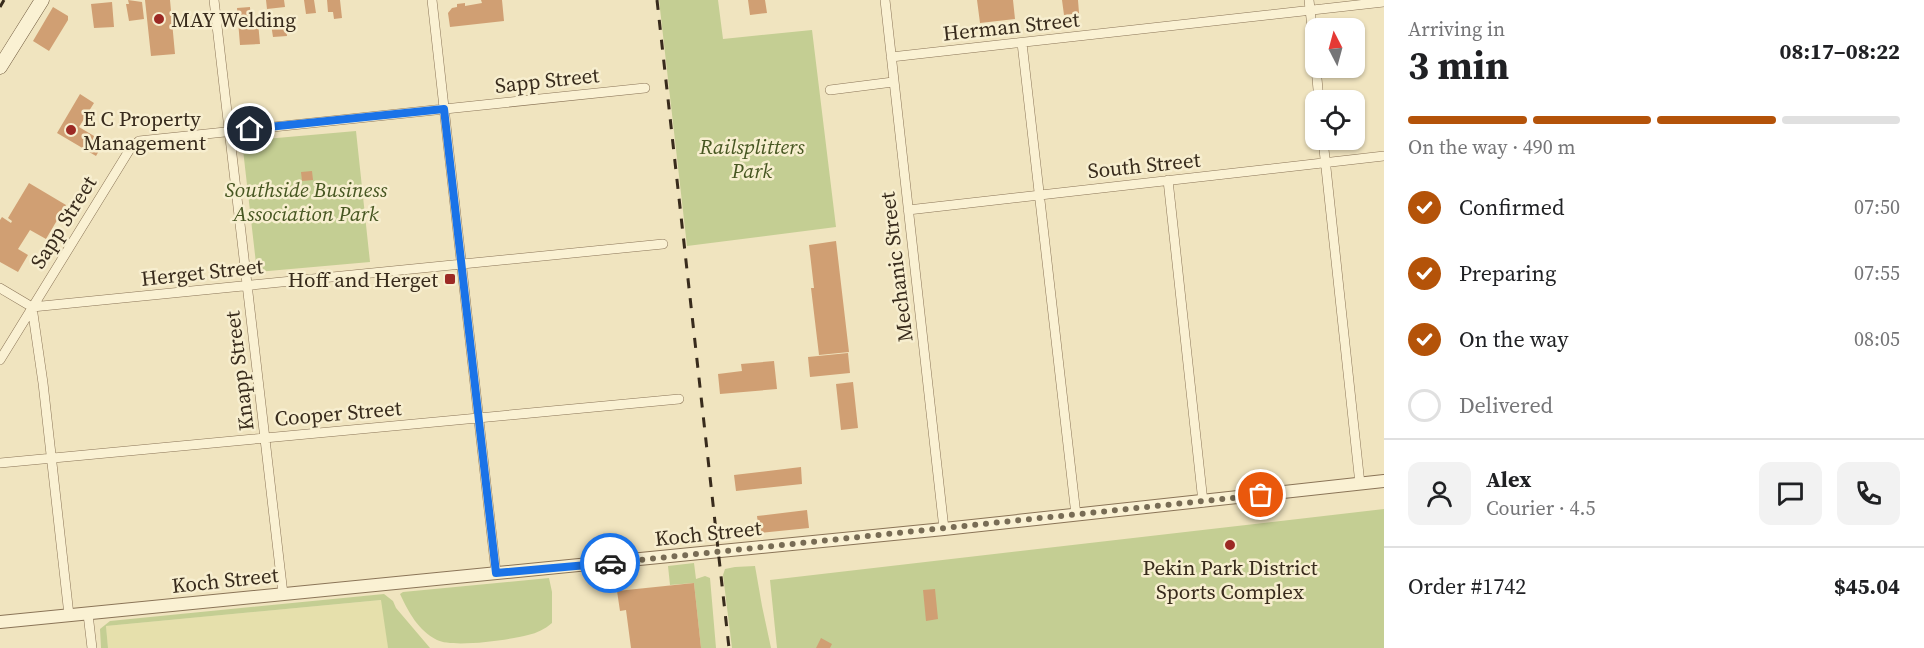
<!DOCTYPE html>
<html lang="en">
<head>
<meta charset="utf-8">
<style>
	:root { --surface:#fff; --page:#f2f2f2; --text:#202124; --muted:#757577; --line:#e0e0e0; --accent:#b45309 }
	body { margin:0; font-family:"Source Serif 4",serif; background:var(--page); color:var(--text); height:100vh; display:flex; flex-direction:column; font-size:22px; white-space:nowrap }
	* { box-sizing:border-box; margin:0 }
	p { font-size:20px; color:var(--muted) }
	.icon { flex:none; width:33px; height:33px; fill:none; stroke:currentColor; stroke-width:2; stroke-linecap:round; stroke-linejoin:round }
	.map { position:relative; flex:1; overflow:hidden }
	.side { display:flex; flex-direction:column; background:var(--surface); width:540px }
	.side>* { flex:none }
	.needle { width:39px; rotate:354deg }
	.tools { position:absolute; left:1305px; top:18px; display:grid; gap:12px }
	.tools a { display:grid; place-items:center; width:60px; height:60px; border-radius:12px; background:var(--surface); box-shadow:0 2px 4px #0004; font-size:30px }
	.pin { position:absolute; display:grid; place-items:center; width:51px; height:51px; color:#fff; margin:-26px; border:3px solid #fff; border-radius:50%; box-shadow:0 2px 6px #0007 }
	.courier { position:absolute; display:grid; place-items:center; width:60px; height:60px; margin:-30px; border:4px solid #1a73e8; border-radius:50%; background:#fff; color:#222; box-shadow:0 2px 8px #0007 }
	.summary em { font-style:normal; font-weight:700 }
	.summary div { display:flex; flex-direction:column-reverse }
	.summary { display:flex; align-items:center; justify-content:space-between; height:102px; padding:0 24px }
	h1 { font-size:39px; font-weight:700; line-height:45px }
	.bar { display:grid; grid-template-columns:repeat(4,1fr); gap:9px 6px; align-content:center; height:72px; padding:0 24px }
	.bar i { height:8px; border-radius:4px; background:var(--line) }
	.bar .current { background:var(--accent) }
	.bar p { grid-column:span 4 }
	.line { display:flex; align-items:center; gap:15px; padding:0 24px; border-top:2px solid var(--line) }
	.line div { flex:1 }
	.round { display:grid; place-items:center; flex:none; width:63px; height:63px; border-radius:12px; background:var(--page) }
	ol { padding:0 24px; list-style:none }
	li { display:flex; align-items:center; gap:18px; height:66px }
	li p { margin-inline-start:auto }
	li .icon { padding:6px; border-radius:50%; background:var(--accent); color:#fff; stroke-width:4 }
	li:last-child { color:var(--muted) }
	li i { width:33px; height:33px; border:3px solid var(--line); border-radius:50% }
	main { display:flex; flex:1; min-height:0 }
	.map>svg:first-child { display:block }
	.farmland { fill:#e6e0ac }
	.green { fill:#c4ce93 }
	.building { fill:#d09f73 }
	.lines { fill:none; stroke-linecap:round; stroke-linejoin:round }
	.minor-casing { stroke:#8a7457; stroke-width:10 }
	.tertiary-casing { stroke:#8a7457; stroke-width:14 }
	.secondary-casing { stroke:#6b553a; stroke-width:15 }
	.minor { stroke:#faf1d3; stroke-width:9 }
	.tertiary { stroke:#faf1d3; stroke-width:12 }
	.secondary { stroke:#faf1d3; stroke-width:14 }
	.rail { stroke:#382b1c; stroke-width:3; stroke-dasharray:10 10; stroke-linecap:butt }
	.done { stroke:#786c55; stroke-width:6; stroke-dasharray:0 10.8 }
	.route { stroke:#1a73e8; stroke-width:8 }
	.poi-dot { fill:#9c2924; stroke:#f7eecf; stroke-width:2 }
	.labels { text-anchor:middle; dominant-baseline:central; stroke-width:5; stroke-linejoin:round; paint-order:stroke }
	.poi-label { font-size:21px; fill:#382b1c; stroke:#f7eecf; text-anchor:start }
	.street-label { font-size:21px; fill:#382b1c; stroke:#f7eecf }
	.park-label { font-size:21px; font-style:italic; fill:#465621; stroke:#f7eecf }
</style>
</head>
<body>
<main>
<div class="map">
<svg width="1384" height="648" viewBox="0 0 1384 648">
	<rect width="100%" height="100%" fill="#f0e4bf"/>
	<!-- farmland -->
	<path class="farmland" d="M382 600 388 648H108L106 626Z"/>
	<!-- green -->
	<path class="green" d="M659 0H718L723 39 812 30 836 227 687 246Z
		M356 131 370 262 257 272 242 141Z
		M1384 509V648H777L770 580Z
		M694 563 696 579 705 576 710 578 716 648H701L694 583 670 585 668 566Z
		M755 566 762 606 771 648H732L723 575 725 569 735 567Z
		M549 578 552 592V623C545 629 537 633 528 635 509 640 453 648 437 640 418 630 409 613 400 594L403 592Z
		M384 594 393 601 396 608 430 648H388L381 600 106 626 108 648H101L100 629 110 621Z"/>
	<!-- building -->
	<path class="building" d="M128 0 142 2 144 19 129 21 126 4H129Z
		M145 0H170L175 54 151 56Z
		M266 0H284L285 7 267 9Z
		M304 0H314L316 13 306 14Z
		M327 0H340L342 18 334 19 333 12H328Z
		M481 0H502L504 21 450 27 448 13 452 8 457 7V4L465 3V6L482 3Z
		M748 0H765L767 13 750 15Z
		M977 0H1013L1015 19 980 23Z
		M1062 0H1078L1079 13 1064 15Z
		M112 2 114 27 94 28 91 4Z
		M53 7 68 16V20L49 51 33 41Z
		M250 7 251 23 258 22 260 44 240 45 237 8Z
		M285 22 287 36 273 37 271 24Z
		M80 94 94 103 79 127 104 142 96 156 57 133Z
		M312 171 313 180 302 181 301 172Z
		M29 183 66 205 46 239 30 230 18 249 28 255 18 272 0 262V220L2 217 11 223 12 221 8 218Z
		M836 241 849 352 819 355 811 288H814L809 245Z
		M848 353 850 373 810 377 808 357Z
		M774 361 777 389 720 394 718 374 742 371 741 364Z
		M853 382 858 428 841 430 836 384Z
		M801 467 802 484 736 491 734 475Z
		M807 510 809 528 759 533 757 516Z
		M694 583 701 648H631L626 610 620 611 617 591Z
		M935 589 938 619 926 621 923 590Z
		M821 638 832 644 830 648H816Z"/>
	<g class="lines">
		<defs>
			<path id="minor" d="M214 0 283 594
				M432 0 496 573
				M885 0 944 529
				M1309 0 1316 64
				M1022 43 1076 515
				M891 57 1384 2
				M1316 68 1319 100
				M830 90 893 82
				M1323 140 1360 484
				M1168 180 1203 502
				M908 210 1384 156
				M0 288 32 307 663 244
				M32 307 43 383 69 615
				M0 360 130 149 139 141 645 88
				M0 463 679 399
				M88 614 92 648"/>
			<path id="tertiary" d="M0 622 944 529 1384 481"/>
			<path id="secondary" d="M0 67 42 0"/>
		</defs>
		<!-- minor casing -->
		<use href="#minor" class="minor-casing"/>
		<!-- tertiary casing -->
		<use href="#tertiary" class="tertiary-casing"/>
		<!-- secondary casing -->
		<use href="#secondary" class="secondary-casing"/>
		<!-- minor -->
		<use href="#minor" class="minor"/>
		<!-- tertiary -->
		<use href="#tertiary" class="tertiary"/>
		<!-- secondary -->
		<use href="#secondary" class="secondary"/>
		<!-- rail -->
		<path class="rail" d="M657 0 729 648
			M0 7 4 0"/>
	</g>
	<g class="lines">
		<!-- done -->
		<path class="done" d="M610 563 1261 495"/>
		<!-- route -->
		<path class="route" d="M250 129 444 109 496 573 610 563"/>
	</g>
	<!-- markers -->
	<g class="poi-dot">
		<circle cx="159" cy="19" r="6"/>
		<circle cx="71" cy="130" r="6"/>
		<rect x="444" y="273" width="12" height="12" rx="3"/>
		<circle cx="1230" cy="545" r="6"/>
	</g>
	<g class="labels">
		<!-- poi labels -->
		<g class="poi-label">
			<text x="171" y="19">MAY Welding</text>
			<text x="83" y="118">E C Property<tspan x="83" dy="24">Management</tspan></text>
			<text x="438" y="279" text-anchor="end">Hoff and Herget</text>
			<text x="1230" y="567" text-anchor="middle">Pekin Park District<tspan x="1230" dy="24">Sports Complex</tspan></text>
		</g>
		<!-- street labels -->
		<g class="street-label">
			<text transform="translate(1011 26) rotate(-6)">Herman Street</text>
			<text transform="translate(547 80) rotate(-6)">Sapp Street</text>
			<text transform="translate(1144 165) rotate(-6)">South Street</text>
			<text transform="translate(63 222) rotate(-58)">Sapp Street</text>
			<text transform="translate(896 267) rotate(-97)">Mechanic Street</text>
			<text transform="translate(202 272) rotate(-6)">Herget Street</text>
			<text transform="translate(239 371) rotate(-97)">Knapp Street</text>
			<text transform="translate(338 413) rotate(-5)">Cooper Street</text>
			<text transform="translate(708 533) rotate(-6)">Koch Street</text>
			<text transform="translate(225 580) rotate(-6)">Koch Street</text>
		</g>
		<!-- park labels -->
		<g class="park-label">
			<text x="752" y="146">Railsplitters<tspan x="752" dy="24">Park</tspan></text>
			<text x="306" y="189">Southside Business<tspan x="306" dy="24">Association Park</tspan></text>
		</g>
	</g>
</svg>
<div class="tools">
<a><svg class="needle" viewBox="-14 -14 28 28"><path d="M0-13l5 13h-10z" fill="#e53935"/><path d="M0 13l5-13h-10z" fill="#757577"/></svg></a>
<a><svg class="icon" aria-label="locate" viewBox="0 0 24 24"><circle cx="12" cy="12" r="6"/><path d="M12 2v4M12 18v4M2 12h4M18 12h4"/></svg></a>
</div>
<div class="pin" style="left:1261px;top:495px;background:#ea580c"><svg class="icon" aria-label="bag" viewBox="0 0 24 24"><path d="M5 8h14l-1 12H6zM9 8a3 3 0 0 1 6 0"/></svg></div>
<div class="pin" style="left:250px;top:129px;background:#1f2937"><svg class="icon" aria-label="home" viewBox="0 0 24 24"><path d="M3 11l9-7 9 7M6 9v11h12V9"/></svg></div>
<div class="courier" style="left:610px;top:563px"><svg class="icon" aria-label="car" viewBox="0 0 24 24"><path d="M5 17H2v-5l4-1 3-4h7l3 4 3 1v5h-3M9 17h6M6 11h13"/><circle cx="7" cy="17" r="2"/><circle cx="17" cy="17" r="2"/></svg></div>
</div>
<section class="side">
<div class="summary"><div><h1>3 min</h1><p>Arriving in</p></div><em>08:17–08:22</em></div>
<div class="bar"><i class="current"></i><i class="current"></i><i class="current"></i><i></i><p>On the way · 490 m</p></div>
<ol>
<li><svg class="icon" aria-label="check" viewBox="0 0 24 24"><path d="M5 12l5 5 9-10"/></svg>Confirmed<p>07:50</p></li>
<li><svg class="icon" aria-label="check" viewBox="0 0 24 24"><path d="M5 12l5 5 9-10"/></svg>Preparing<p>07:55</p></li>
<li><svg class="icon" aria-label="check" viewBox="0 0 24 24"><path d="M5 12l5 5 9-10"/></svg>On the way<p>08:05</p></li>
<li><i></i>Delivered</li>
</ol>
<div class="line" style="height:108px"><a class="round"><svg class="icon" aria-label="person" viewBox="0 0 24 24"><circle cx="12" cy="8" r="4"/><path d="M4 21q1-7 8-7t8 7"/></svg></a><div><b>Alex</b><p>Courier · 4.5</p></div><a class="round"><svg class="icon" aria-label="chat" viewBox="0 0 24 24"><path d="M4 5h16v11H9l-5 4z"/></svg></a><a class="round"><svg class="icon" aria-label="phone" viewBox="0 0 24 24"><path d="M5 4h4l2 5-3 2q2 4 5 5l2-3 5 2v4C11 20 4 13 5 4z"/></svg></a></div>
<div class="line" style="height:78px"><div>Order #1742</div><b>$45.04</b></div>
</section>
</main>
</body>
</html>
